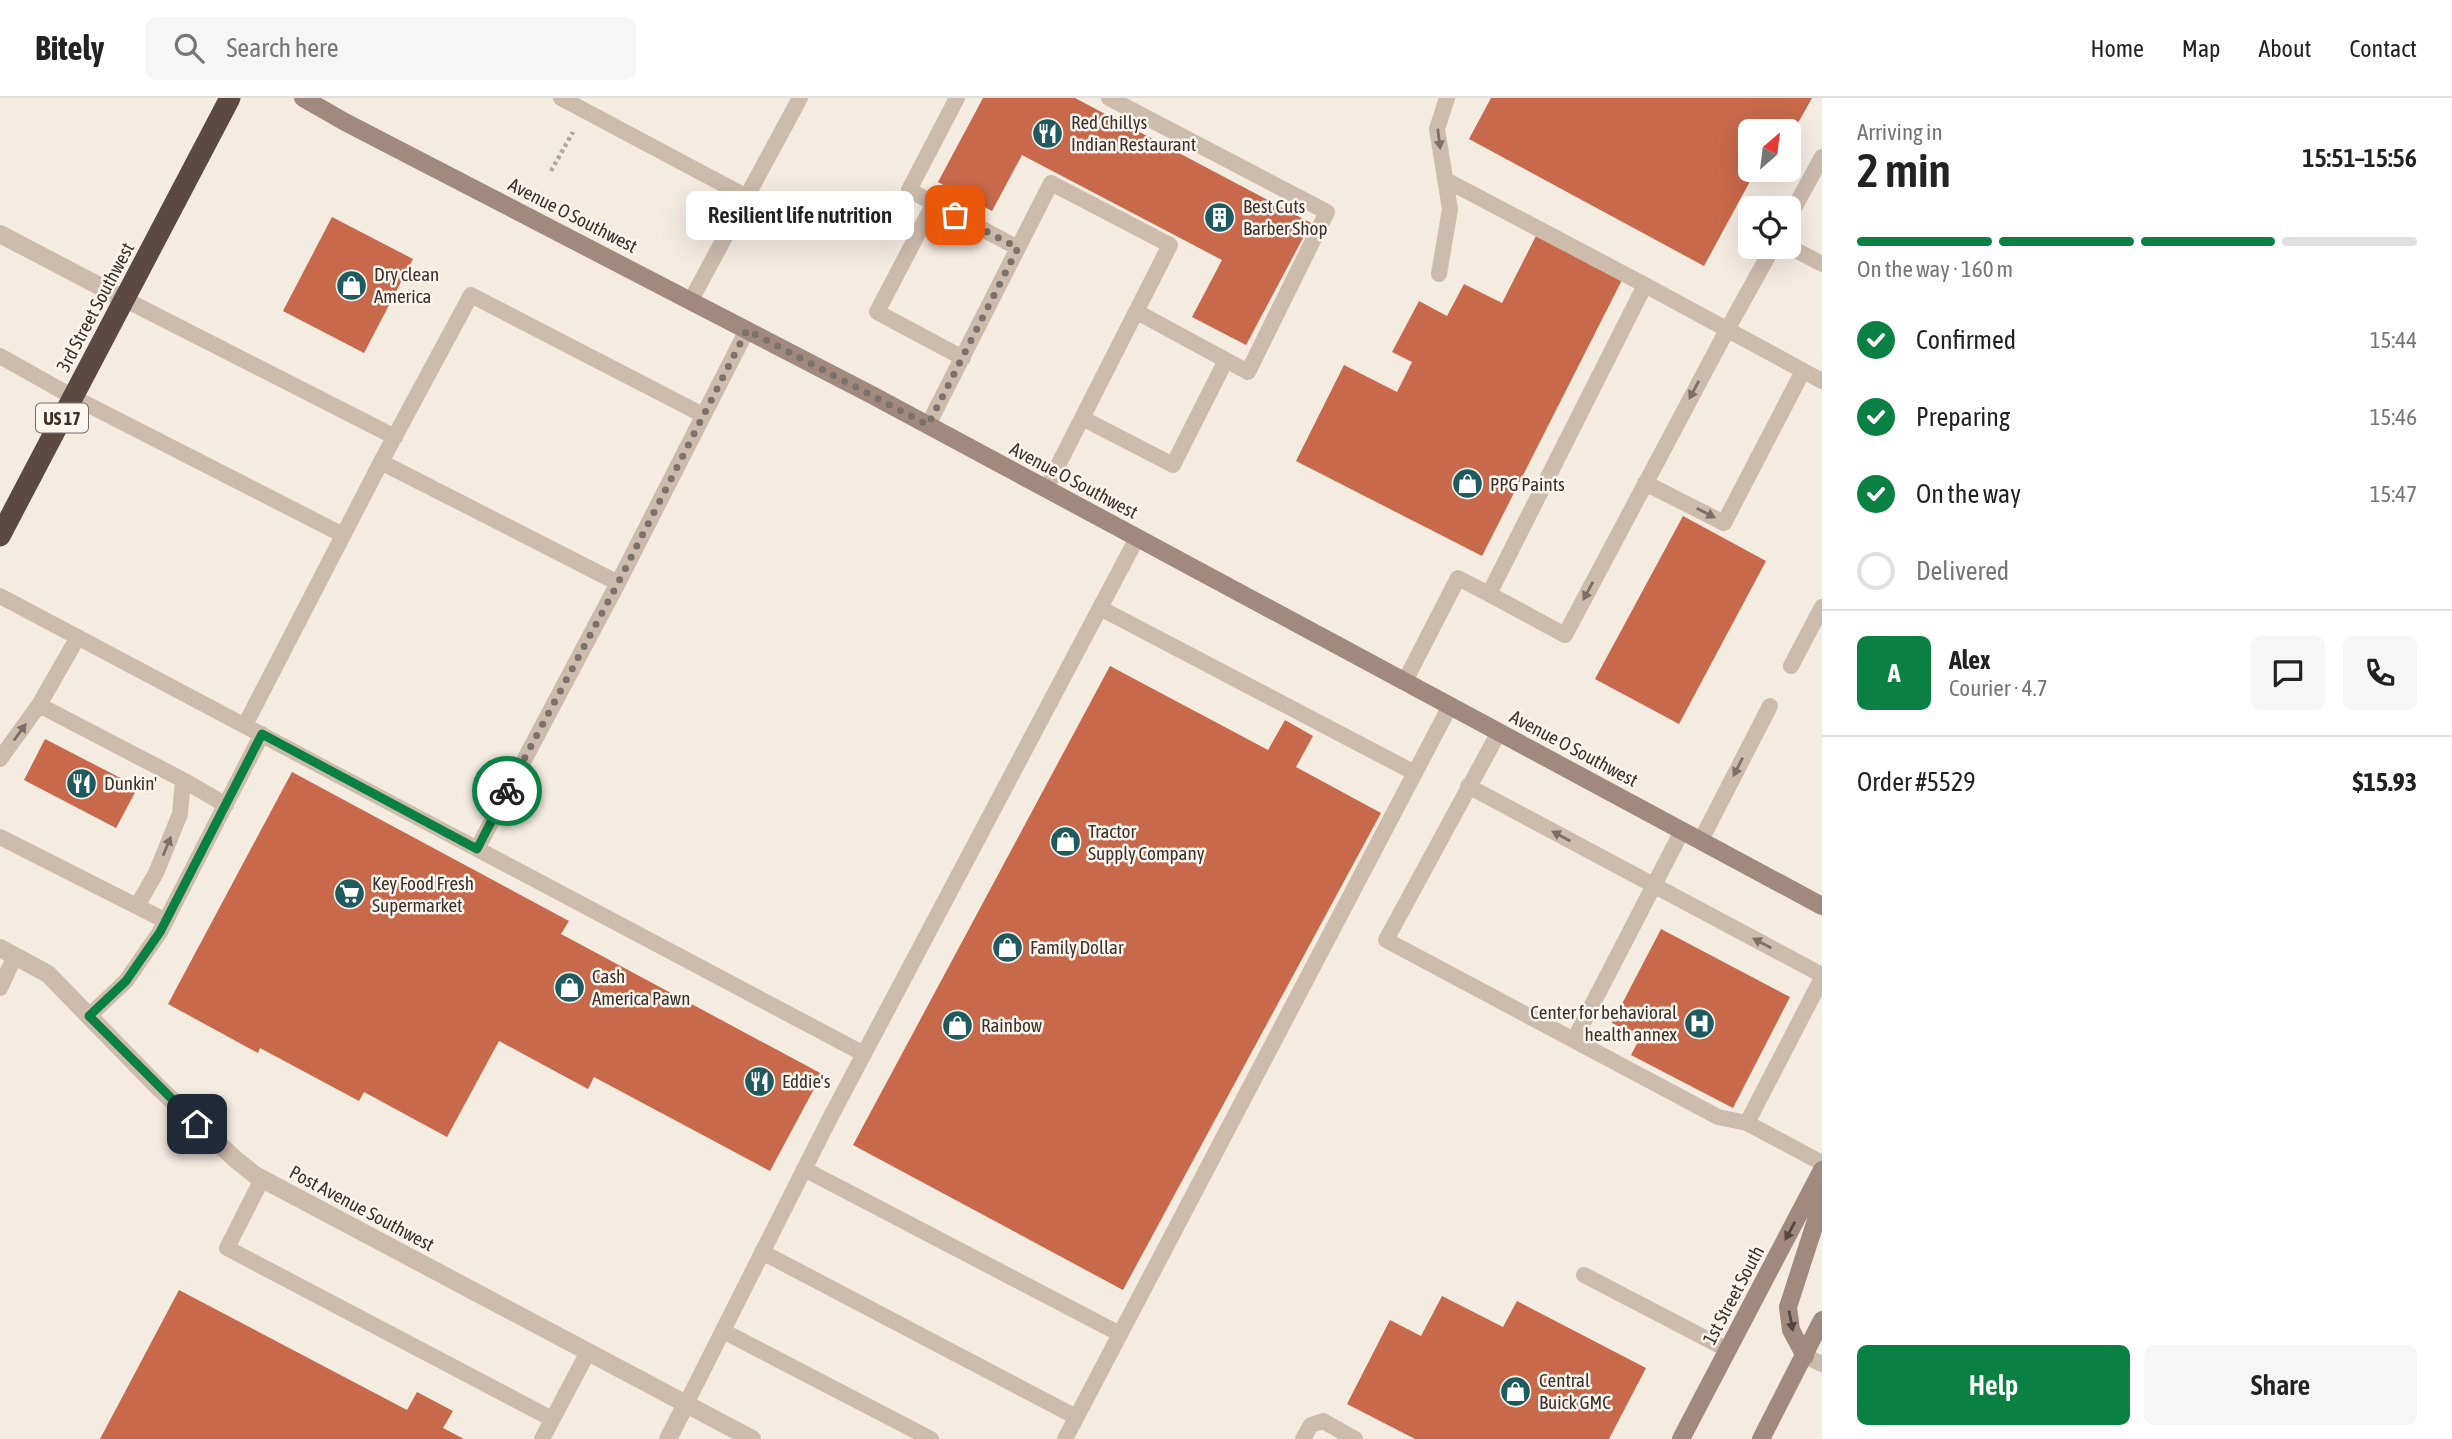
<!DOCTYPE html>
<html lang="en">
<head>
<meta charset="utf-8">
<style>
	:root { --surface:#fff; --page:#f6f6f6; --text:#222; --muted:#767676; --line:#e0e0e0; --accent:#0b8043 }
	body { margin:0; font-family:"Asap Condensed",sans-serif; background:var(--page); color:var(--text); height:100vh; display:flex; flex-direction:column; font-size:26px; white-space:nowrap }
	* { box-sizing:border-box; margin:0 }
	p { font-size:23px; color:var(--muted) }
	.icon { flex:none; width:38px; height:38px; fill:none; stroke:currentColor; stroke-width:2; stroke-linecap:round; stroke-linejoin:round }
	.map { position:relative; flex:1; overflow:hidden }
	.drawer { display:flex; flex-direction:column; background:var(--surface); width:630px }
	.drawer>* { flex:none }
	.needle { width:46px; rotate:28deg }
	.controls { position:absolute; left:1738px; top:21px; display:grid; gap:14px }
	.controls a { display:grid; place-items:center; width:63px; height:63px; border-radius:10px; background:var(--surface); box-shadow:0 7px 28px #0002; font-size:35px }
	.pin { position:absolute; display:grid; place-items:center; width:60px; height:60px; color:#fff; margin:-30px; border-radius:14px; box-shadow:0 4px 10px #0006 }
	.courier { position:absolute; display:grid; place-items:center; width:70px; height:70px; margin:-35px; border:5px solid #0b8043; border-radius:50%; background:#fff; color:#222; box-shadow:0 2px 9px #0007 }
	.bubble { position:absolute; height:49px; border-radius:10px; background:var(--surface); box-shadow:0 7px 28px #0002; font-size:23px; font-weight:600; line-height:49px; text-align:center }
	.overview em { font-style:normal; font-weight:600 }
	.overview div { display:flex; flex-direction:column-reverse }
	.overview { display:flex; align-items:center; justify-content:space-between; height:119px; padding:0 35px }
	h1 { font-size:46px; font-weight:600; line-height:52px }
	.bar { display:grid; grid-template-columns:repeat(4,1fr); gap:10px 7px; align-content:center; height:84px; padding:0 35px }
	.bar i { height:9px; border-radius:5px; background:var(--line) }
	.bar .current { background:var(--accent) }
	.bar p { grid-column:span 4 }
	.line { display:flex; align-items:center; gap:18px; padding:0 35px; border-top:2px solid var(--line) }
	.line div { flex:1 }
	.round { display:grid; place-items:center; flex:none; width:74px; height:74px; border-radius:10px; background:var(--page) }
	ol { padding:0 35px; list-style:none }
	li { display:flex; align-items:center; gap:21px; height:77px }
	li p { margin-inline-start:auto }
	li .icon { padding:7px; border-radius:50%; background:var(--accent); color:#fff; stroke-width:4 }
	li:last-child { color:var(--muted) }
	li i { width:38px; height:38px; border:4px solid var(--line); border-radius:50% }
	.primary-button { display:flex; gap:14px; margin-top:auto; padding:14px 35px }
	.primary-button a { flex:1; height:80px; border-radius:10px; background:var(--accent); color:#fff; font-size:28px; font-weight:600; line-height:80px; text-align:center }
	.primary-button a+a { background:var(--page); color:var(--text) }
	header { display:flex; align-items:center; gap:42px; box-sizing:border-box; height:98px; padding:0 35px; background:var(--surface); border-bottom:2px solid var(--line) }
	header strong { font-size:33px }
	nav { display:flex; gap:38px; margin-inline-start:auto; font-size:24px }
	.search { width:490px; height:63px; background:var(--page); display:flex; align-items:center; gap:18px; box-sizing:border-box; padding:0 24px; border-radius:10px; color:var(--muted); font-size:26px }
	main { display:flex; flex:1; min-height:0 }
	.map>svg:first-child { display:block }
	.building { fill:#c8694b }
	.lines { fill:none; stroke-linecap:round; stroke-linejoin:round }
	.path { stroke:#b9a596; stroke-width:4.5; stroke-dasharray:3.5 3.5; stroke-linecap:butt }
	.lane { stroke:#cdbbac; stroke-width:16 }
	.street { stroke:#cdbbac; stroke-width:18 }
	.secondary { stroke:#a18a7d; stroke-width:18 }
	.highway { stroke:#5c4a42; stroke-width:21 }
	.oneway { fill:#7d6f65 }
	.oneway2 { fill:#544640 }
	.done { stroke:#7c716b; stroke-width:7; stroke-dasharray:0 12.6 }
	.route { stroke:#0b8043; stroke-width:9 }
	.labels { text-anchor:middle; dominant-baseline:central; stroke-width:5; stroke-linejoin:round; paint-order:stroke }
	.shield { fill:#fbf5ee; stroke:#756b66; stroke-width:2 }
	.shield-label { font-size:18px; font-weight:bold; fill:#3b302b }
	.poi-label { font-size:19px; fill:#3b302b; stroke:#fbf5ee; text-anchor:start }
	.street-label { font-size:19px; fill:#3b302b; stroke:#fbf5ee }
</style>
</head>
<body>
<header>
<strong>Bitely</strong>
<div class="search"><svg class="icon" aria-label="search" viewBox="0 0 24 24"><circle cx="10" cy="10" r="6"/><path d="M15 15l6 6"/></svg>Search here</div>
<nav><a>Home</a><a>Map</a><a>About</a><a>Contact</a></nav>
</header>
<main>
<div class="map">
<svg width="1822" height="1341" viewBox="0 0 1822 1341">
	<rect width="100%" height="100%" fill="#f4ebe1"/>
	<!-- building -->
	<path class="building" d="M983 0H1075L1311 125 1246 247 1192 219 1222 162 1022 57 992 113 938 84Z
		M1491 0H1812L1788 43V33H1750V72H1773L1768 81 1755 74 1704 168 1469 41Z
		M332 119 413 161 364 255 283 213Z
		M1537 136 1623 180 1482 458 1296 363 1344 267 1397 294 1412 264 1392 254 1419 203 1447 218 1464 186 1502 205Z
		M1683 418 1766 463 1679 626 1595 581Z
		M1110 568 1268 652 1285 622 1313 638 1296 669 1381 715 1123 1192 853 1047Z
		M45 641 138 689 116 730 24 682Z
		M292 674 569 823 561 836 822 976 770 1073 594 979 588 991 499 943 447 1039 364 994 359 1003 260 950 258 955 168 906Z
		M1661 831 1790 899 1733 1010 1631 957 1640 940 1612 925Z
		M179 1192 407 1312 417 1294 453 1313 443 1330 464 1341H100Z
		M1442 1198 1503 1229 1517 1203 1646 1270 1609 1341H1415L1347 1306 1390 1222 1421 1238Z"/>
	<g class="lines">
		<!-- path -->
		<path class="path" d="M551 73 573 34"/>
		<!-- lane -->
		<path class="lane" d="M561 0 747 99
			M957 0 909 92 1018 150
			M1109 0 1327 114 1248 274 1137 214
			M1446 82 1645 187
			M934 105 877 214 963 260
			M1788 121 1822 59
			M1788 148 1822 166
			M1439 176 1450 111 1437 31 1447 0
			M124 201 395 339
			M691 202 800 0
			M0 258 73 299 343 437
			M1082 320 1173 367 1226 262
			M928 327 1051 85 1170 147 1046 391
			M381 364 618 485
			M1645 385 1724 425 1803 273
			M1489 496 1565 537 1727 232 1773 149
			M0 498 864 956
			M1100 510 1415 675
			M1791 568 1822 509
			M1405 583 1458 480 1489 496 1645 187 1822 283
			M39 607 183 682 180 716 156 775 137 808
			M245 627 381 364 471 197 703 317
			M1499 634 1386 842 1718 1019 1747 1025
			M0 661 39 607 78 539
			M183 682 226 707
			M1468 688 1822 877
			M0 739 166 823
			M1701 742 1770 608
			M477 751 618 485 747 232
			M1822 880 1747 1025 1822 1065
			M0 890 15 858
			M89 918 126 883 160 834 262 636
			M1574 942 1682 733
			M804 1071 1120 1236
			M262 1081 227 1150 552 1321
			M762 1154 1076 1319
			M1584 1177 1728 1252
			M723 1233 931 1341
			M1805 1258 1822 1266
			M686 1306 830 1020 1137 440
			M542 1341 588 1254
			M1065 1341 1450 608
			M1303 1341 1311 1327 1323 1323 1355 1341"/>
		<!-- street -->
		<path class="street" d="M0 136 124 201
			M0 850 48 876 159 990 235 1061 255 1077 752 1341
			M668 1341 686 1306"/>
		<!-- secondary -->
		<path class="secondary" d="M303 0 345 24 872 297 1822 808
			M1805 1258 1791 1232 1788 1209 1818 1116 1822 1087
			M1681 1341 1822 1072
			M1761 1341 1822 1222"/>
		<!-- highway -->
		<path class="highway" d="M0 438 230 0"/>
	</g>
	<!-- one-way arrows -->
	<defs><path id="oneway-solid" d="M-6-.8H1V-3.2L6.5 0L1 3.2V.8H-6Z" transform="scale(1.75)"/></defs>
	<g class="oneway">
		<use href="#oneway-solid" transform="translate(1439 41) rotate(83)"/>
		<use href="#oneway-solid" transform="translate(1694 292) rotate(118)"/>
		<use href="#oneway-solid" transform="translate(1706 415) rotate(27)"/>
		<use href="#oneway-solid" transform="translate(1588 493) rotate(118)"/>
		<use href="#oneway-solid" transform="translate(20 634) rotate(-54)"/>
		<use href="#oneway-solid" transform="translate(1738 669) rotate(117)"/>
		<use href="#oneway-solid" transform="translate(1561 738) rotate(-152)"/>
		<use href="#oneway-solid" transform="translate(167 748) rotate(-68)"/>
		<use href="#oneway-solid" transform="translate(1762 845) rotate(-152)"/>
	</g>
	<g class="oneway2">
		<use href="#oneway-solid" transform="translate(1790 1133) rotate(118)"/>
		<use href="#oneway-solid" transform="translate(1791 1223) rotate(79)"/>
	</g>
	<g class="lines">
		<!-- done -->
		<path class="done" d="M507 693 618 485 747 232 928 327 1018 150 955 117"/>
		<!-- route -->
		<path class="route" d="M197 1026 89 918 126 883 160 834 262 636 477 751 507 693"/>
	</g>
	<!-- icons -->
	<defs>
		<symbol id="restaurant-disc" viewBox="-11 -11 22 22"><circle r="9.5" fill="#1f5a5e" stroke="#fbf5ee"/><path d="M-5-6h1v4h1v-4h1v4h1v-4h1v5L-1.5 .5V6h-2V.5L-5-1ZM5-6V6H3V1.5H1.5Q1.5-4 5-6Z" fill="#fff"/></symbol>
		<symbol id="building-disc" viewBox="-11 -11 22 22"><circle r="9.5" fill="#1f5a5e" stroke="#fbf5ee"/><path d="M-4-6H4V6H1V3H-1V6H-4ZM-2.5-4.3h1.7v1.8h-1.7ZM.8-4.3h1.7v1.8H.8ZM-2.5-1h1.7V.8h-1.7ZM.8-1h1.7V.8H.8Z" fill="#fff"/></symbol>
		<symbol id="shop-disc" viewBox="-11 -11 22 22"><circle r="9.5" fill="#1f5a5e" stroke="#fbf5ee"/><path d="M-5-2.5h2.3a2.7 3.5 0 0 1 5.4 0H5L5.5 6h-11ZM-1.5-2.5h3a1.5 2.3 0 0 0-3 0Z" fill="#fff"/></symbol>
		<symbol id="supermarket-disc" viewBox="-11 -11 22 22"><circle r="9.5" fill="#1f5a5e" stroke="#fbf5ee"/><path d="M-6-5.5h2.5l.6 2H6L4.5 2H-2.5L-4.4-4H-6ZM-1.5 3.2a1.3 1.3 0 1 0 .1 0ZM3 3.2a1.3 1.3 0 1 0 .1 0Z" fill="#fff"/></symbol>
		<symbol id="hospital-disc" viewBox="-11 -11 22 22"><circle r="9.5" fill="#1f5a5e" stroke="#fbf5ee"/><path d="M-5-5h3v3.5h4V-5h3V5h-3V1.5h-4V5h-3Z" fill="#fff"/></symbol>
	</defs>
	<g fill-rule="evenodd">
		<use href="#restaurant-disc" x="1030" y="18" width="35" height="35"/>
		<use href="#building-disc" x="1202" y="102" width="35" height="35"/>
		<use href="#shop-disc" x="334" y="170" width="35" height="35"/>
		<use href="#shop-disc" x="1450" y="368" width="35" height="35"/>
		<use href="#restaurant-disc" x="64" y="668" width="35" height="35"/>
		<use href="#shop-disc" x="1048" y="726" width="35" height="35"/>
		<use href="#supermarket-disc" x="332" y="778" width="35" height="35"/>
		<use href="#shop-disc" x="990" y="832" width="35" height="35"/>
		<use href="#shop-disc" x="552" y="872" width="35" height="35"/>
		<use href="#hospital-disc" x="1682" y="908" width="35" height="35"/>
		<use href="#shop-disc" x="940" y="910" width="35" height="35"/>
		<use href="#restaurant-disc" x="742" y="966" width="35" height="35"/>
		<use href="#shop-disc" x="1498" y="1276" width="35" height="35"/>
	</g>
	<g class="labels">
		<!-- shield labels -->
		<rect class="shield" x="36" y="305.5" width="52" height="29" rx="5"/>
		<g class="shield-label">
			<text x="62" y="320">US 17</text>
		</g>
		<!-- poi labels -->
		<g class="poi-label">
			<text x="1071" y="24">Red Chillys<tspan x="1071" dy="22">Indian Restaurant</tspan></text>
			<text x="1243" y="108">Best Cuts<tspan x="1243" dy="22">Barber Shop</tspan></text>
			<text x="374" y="176">Dry clean<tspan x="374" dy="22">America</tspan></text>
			<text x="1490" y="386">PPG Paints</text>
			<text x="104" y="685">Dunkin'</text>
			<text x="1088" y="733">Tractor<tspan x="1088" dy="22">Supply Company</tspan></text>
			<text x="372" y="785">Key Food Fresh<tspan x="372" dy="22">Supermarket</tspan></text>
			<text x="1030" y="849">Family Dollar</text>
			<text x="592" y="878">Cash<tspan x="592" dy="22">America Pawn</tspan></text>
			<text x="1677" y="914" text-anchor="end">Center for behavioral<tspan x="1677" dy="22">health annex</tspan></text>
			<text x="981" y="927">Rainbow</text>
			<text x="782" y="983">Eddie's</text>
			<text x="1539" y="1282">Central<tspan x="1539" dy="22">Buick GMC</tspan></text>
		</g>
		<!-- street labels -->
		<g class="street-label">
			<text transform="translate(573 117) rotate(27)">Avenue O Southwest</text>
			<text transform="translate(95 209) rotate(-62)">3rd Street Southwest</text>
			<text transform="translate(1074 382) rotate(28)">Avenue O Southwest</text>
			<text transform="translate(1574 650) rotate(28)">Avenue O Southwest</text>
			<text transform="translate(362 1110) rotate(28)">Post Avenue Southwest</text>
			<text transform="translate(1733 1197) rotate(-62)">1st Street South</text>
		</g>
	</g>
</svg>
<div class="controls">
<a><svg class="needle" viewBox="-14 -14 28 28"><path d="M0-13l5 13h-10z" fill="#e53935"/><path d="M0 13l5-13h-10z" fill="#767676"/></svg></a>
<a><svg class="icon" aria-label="locate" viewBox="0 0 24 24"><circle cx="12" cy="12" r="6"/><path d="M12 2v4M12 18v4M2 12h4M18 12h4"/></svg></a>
</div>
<div class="pin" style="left:955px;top:117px;background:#ea580c"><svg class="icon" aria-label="bag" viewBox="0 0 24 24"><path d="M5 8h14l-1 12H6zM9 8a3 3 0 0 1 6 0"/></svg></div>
<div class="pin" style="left:197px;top:1026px;background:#1f2937"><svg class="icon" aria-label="home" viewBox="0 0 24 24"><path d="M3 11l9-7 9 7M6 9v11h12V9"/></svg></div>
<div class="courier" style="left:507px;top:693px"><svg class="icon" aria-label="bike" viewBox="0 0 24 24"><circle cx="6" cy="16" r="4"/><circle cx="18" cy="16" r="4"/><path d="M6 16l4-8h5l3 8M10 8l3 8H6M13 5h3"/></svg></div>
<div class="bubble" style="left:686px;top:93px;width:228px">Resilient life nutrition</div>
</div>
<section class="drawer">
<div class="overview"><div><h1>2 min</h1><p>Arriving in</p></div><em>15:51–15:56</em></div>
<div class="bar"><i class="current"></i><i class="current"></i><i class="current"></i><i></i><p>On the way · 160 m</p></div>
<ol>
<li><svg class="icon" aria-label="check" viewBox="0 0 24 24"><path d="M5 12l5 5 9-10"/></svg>Confirmed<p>15:44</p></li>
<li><svg class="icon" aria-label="check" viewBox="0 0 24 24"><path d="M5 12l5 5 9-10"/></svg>Preparing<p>15:46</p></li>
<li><svg class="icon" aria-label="check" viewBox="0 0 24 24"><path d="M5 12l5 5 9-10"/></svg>On the way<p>15:47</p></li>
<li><i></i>Delivered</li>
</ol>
<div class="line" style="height:126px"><b class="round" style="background:var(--accent);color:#fff">A</b><div><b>Alex</b><p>Courier · 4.7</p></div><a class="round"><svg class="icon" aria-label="chat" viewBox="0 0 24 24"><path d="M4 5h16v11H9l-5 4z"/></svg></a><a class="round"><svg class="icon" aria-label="phone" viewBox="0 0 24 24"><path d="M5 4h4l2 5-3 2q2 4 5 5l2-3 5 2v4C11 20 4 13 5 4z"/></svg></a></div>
<div class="line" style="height:91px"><div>Order #5529</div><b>$15.93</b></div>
<div class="primary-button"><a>Help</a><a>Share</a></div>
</section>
</main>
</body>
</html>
